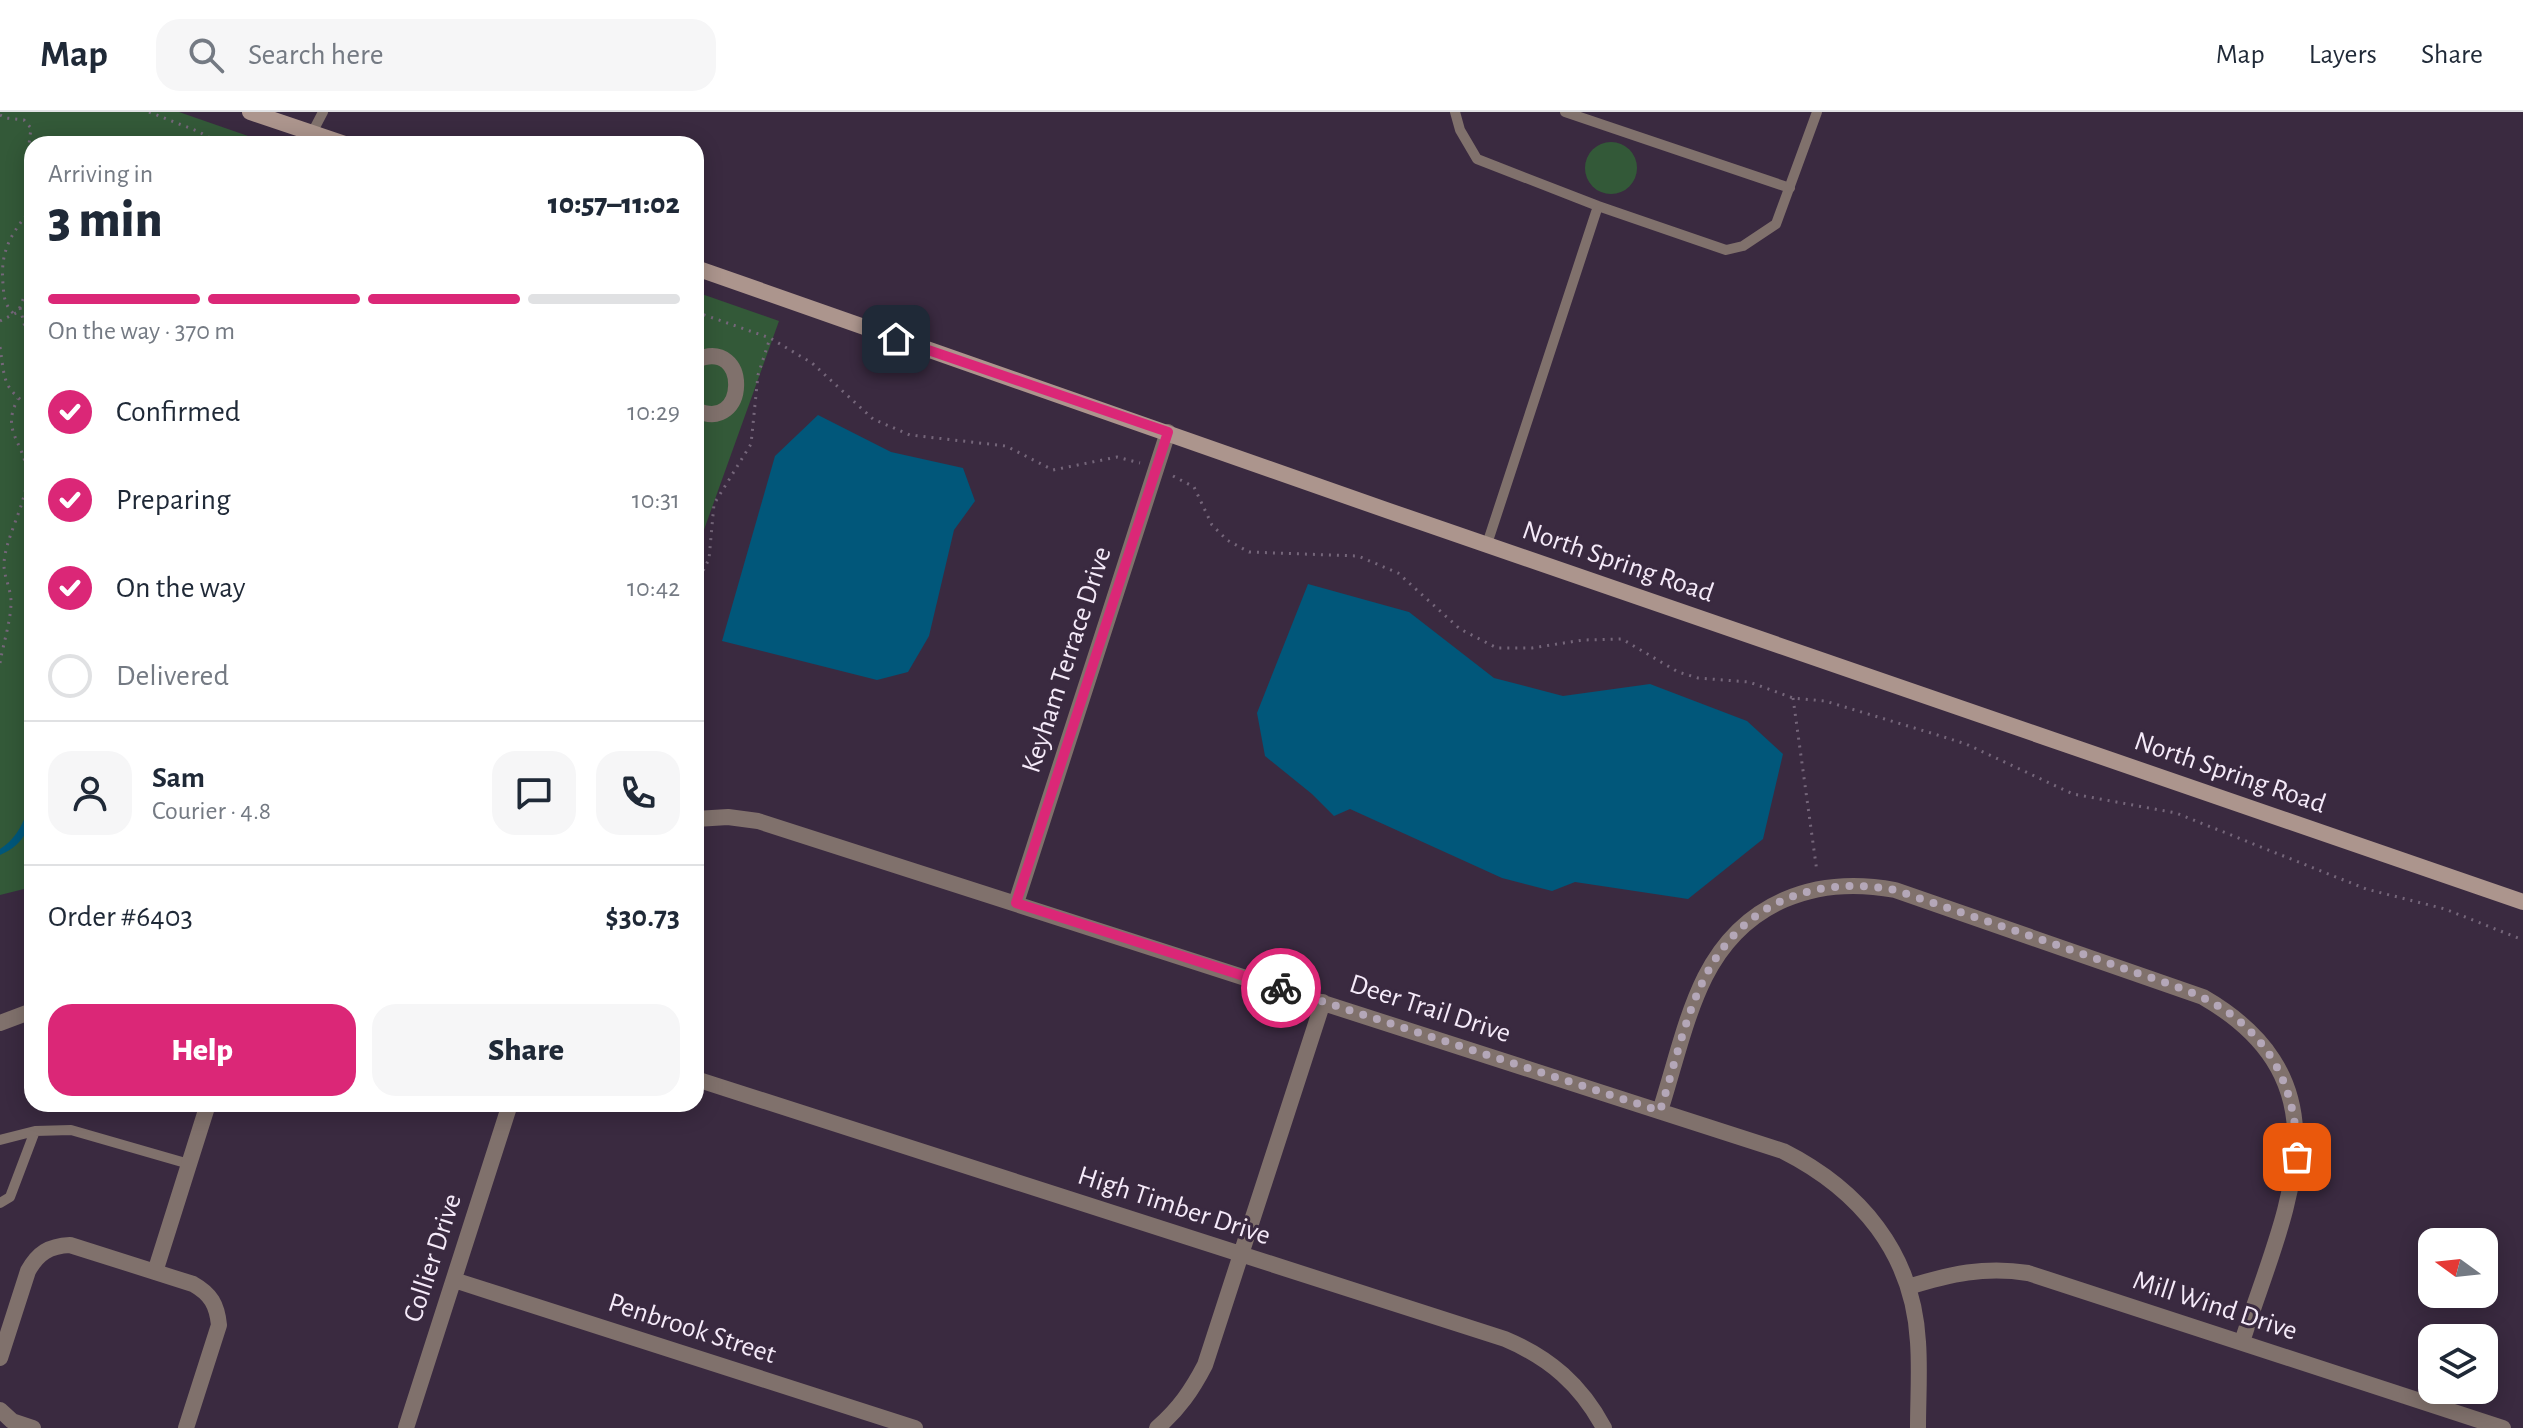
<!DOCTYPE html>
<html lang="en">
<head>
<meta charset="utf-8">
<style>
	:root { --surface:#fff; --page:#f6f6f7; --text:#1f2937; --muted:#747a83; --line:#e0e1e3; --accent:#db2777 }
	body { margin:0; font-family:"Alegreya Sans",sans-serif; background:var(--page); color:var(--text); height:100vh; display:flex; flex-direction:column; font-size:30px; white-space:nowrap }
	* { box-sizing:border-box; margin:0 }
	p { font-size:26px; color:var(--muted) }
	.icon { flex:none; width:44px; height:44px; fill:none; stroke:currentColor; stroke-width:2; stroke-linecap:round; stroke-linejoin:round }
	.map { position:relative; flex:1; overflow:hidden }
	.details { position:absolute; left:24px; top:24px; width:680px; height:976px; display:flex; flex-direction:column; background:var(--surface); border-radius:24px; box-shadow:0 4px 20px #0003 }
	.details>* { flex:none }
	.needle { width:52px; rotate:285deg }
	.controls { position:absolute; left:2418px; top:1116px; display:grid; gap:16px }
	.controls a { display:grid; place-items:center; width:80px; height:80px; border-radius:16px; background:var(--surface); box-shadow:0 4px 20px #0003; font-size:40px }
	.pin { position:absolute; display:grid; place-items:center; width:68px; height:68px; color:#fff; margin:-34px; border-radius:16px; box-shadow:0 4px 12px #0006 }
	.courier { position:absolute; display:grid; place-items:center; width:80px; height:80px; margin:-40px; border:6px solid #db2777; border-radius:50%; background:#fff; color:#222; box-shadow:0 2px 10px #0007 }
	.head em { font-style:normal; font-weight:800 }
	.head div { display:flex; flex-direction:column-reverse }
	.head { display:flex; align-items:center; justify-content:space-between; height:136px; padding:0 24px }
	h1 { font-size:52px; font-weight:800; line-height:60px }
	.bar { display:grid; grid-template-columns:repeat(4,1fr); gap:12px 8px; align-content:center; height:96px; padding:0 24px }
	.bar i { height:10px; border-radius:6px; background:var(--line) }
	.bar .active { background:var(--accent) }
	.bar p { grid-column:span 4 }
	.line { display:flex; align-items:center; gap:20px; padding:0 24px; border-top:2px solid var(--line) }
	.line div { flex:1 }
	.round { display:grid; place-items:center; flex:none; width:84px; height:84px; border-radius:24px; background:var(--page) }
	ol { padding:0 24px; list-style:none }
	li { display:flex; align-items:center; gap:24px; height:88px }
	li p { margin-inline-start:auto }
	li .icon { padding:8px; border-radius:50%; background:var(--accent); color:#fff; stroke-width:4 }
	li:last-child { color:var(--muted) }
	li i { width:44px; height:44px; border:4px solid var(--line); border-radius:50% }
	.action { display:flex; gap:16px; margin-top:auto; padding:16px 24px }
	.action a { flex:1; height:92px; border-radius:24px; background:var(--accent); color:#fff; font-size:32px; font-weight:800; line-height:92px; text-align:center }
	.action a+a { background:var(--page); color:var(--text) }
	header { display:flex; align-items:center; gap:48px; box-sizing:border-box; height:112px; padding:0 40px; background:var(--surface); border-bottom:2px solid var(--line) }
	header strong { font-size:38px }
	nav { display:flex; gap:44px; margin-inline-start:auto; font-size:28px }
	.search { width:560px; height:72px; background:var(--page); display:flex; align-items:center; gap:20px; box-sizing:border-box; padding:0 28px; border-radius:24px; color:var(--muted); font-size:30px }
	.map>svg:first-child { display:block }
	.green { fill:#335938 }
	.water { fill:#01577a }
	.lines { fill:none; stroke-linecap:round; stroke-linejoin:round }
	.path { stroke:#75667a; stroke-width:3; stroke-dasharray:2 6; stroke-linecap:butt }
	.service { stroke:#80716c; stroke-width:10 }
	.minor { stroke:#80716c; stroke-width:16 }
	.secondary { stroke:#ac958d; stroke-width:16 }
	.done { stroke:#b4a7b8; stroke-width:8; stroke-dasharray:0 14.4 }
	.route { stroke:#db2777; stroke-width:10 }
	.labels { text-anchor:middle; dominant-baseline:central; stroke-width:6; stroke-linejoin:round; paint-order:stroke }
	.street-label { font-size:28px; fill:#f5eaf9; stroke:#3a2a40 }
</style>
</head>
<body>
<header>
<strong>Map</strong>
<div class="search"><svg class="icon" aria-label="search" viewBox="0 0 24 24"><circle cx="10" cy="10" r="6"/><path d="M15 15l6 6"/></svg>Search here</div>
<nav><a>Map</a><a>Layers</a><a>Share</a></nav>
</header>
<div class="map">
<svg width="2523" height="1316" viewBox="0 0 2523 1316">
	<rect width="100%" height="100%" fill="#3a2a40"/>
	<!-- green -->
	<path class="green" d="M0 0H179L271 32H32V775L0 783Z
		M1585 56a26 26 0 1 1 52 0a26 26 0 1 1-52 0Z
		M696 180 779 209 696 440Z"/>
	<!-- water -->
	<path class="water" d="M818 303 891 340 963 356 975 389 954 418 929 524 908 560 877 568 722 529 775 344Z
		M1308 472 1409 500 1494 566 1563 584 1650 572 1747 609 1783 642 1763 727 1688 787 1575 770 1552 779 1502 766 1350 697 1334 704 1312 682 1265 644 1257 601Z
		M32 686C32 713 26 732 0 743V737C19 725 25 707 32 686Z"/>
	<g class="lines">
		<!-- path -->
		<path class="path" d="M149 0 197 19 222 32
			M0 3 6 6 24 8 31 16 28 41 32 46
			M20 196 26 219 32 223
			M696 200 770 226 812 251 873 307 910 323 1006 334 1053 358 1117 345 1140 351
			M13 201C4 192 4 184 3 172 0 138 11 122 32 96
			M0 209 18 200 32 165
			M0 235C5 267 2 277 32 295
			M1173 364 1194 375 1212 413 1227 428 1249 440 1358 444 1398 461 1460 517 1497 536H1532L1583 528 1622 527 1678 560 1698 566 1749 570 1793 586 1825 589 1931 621 1966 632 2073 682 2176 701 2366 777 2445 797 2523 828
			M696 473 709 447 714 392 751 332 758 263 770 226
			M0 551C3 532 11 509 11 490 11 477 4 465 4 453 4 427 28 390 27 362 25 330 0 320 18 287
			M1793 586 1817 760"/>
		<!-- service -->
		<path class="service" d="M1455 0 1460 18 1477 47 1598 94 1726 138 1743 134 1776 112 1817 0
			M1565 0 1790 76
			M312 21 323 0
			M1487 432 1598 94
			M0 1028 35 1019 71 1018 189 1052
			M0 1091 10 1085 35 1019"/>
		<!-- minor -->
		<path class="minor" d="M696 248C751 224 748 323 696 298
			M696 707 728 705 758 709 1783 1039C1860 1078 1913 1141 1918 1230 1920 1258 1918 1287 1918 1316
			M1016 791 1168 320
			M0 911 32 899
			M696 967 1505 1227C1550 1246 1581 1273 1604 1316
			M1660 999C1674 956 1685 905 1705 865 1743 790 1815 763 1895 778L2203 885C2355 973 2283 1101 2242 1230
			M155 1160 208 992
			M454 1168 915 1316
			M1908 1175C1950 1162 1985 1154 2028 1161L2503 1316
			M0 1246 28 1159C38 1141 49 1134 70 1133L193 1172C211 1182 217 1193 219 1213L186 1316
			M0 1298 12 1309 33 1316
			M406 1316 510 992
			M1157 1316C1179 1297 1192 1278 1205 1253L1323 890"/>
		<!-- secondary -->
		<path class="secondary" d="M250 0 345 32
			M696 156 1389 399 2523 790"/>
	</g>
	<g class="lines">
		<!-- done -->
		<path class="done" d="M1281 876 1660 999C1674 956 1685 904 1705 865 1743 790 1815 763 1895 778 1968 803 2041 827 2114 853 2160 870 2213 881 2249 918 2284 952 2297 997 2297 1045"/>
		<!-- route -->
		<path class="route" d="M896 227 1168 320 1016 791 1281 876"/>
	</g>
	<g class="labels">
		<!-- street labels -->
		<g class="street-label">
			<text transform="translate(1618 450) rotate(19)">North Spring Road</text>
			<text transform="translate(1067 548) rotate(-72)">Keyham Terrace Drive</text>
			<text transform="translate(2230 661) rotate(19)">North Spring Road</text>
			<text transform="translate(1430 897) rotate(18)">Deer Trail Drive</text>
			<text transform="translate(1174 1094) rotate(18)">High Timber Drive</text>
			<text transform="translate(433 1146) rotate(-72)">Collier Drive</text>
			<text transform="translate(2215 1194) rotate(18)">Mill Wind Drive</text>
			<text transform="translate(692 1217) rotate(18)">Penbrook Street</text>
		</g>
	</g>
</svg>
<div class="controls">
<a><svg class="needle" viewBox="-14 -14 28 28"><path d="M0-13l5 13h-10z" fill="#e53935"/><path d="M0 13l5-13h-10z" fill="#747a83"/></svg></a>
<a><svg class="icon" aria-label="layers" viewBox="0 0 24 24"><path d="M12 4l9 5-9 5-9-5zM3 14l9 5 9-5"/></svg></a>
</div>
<div class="pin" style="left:2297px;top:1045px;background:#ea580c"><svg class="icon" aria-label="bag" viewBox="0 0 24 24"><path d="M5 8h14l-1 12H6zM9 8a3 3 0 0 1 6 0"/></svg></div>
<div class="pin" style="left:896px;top:227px;background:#1f2937"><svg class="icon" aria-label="home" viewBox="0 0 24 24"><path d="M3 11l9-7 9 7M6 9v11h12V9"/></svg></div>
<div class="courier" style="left:1281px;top:876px"><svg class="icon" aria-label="bike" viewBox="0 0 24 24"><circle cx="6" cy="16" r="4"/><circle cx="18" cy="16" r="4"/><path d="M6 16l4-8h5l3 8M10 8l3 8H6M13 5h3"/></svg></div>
<section class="details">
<div class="head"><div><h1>3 min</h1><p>Arriving in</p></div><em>10:57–11:02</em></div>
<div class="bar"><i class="active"></i><i class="active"></i><i class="active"></i><i></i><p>On the way · 370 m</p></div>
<ol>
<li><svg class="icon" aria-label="check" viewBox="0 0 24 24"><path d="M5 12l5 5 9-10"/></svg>Confirmed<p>10:29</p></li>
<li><svg class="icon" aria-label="check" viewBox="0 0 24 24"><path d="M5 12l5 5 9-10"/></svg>Preparing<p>10:31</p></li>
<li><svg class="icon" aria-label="check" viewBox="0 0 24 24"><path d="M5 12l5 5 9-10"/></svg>On the way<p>10:42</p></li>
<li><i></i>Delivered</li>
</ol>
<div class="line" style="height:144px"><a class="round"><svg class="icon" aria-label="person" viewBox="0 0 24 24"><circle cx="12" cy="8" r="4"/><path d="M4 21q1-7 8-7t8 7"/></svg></a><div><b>Sam</b><p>Courier · 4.8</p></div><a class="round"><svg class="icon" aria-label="chat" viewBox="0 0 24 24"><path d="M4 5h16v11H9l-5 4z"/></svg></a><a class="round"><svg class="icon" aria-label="phone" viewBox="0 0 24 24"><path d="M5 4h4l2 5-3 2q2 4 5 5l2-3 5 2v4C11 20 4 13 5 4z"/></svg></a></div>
<div class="line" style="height:104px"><div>Order #6403</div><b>$30.73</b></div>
<div class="action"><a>Help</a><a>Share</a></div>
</section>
</div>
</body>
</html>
